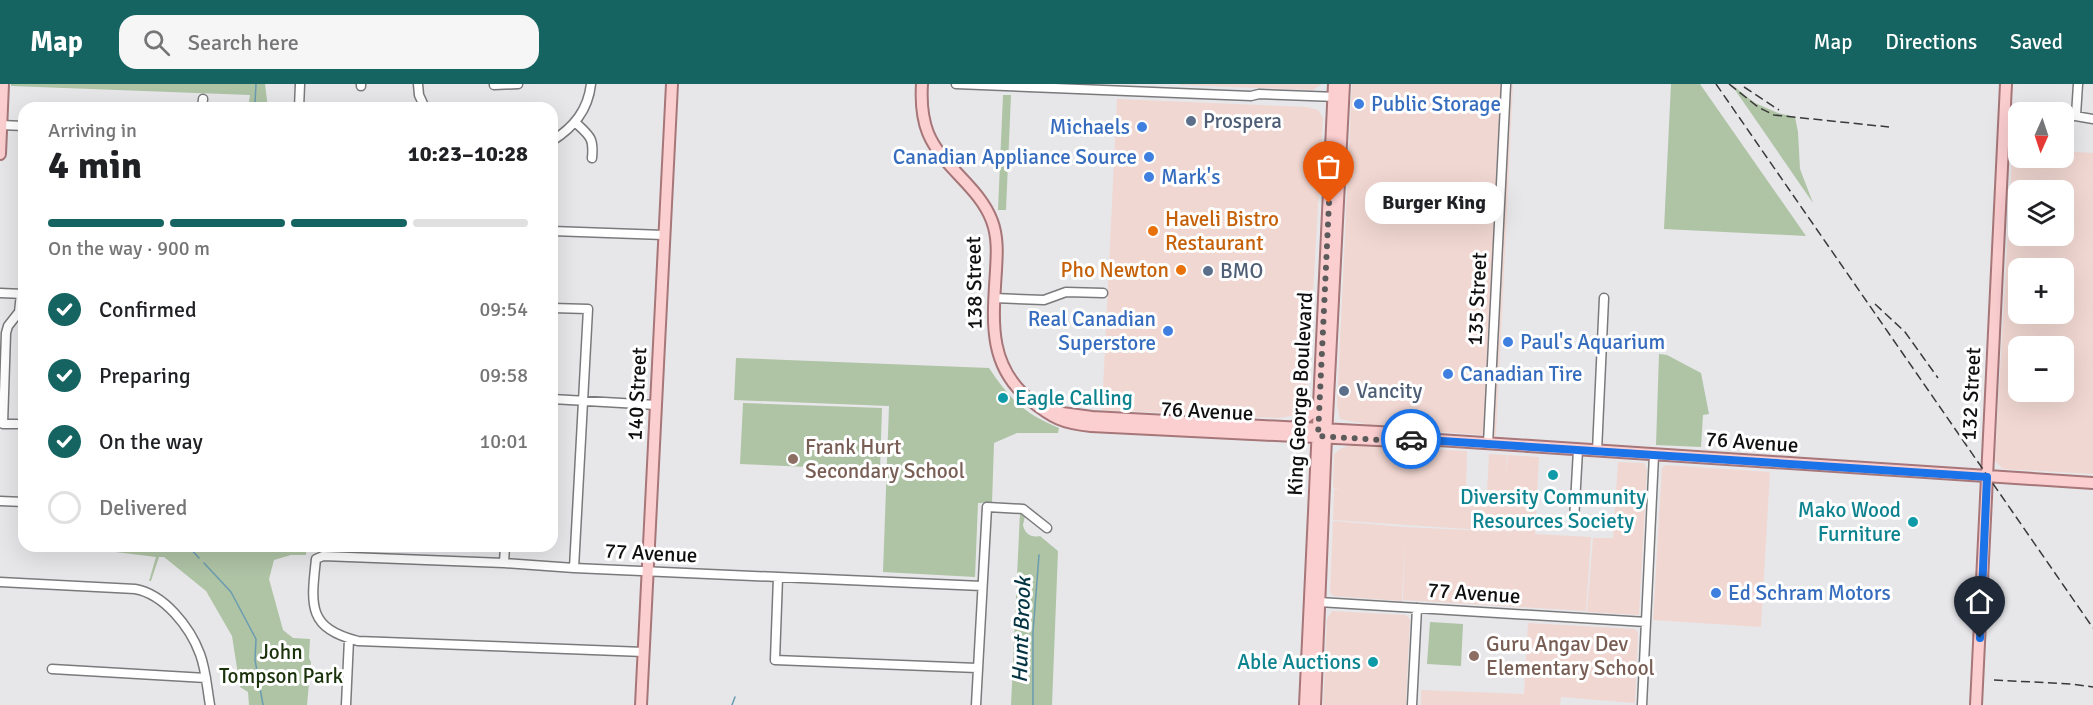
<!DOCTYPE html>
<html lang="en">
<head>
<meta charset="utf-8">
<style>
	:root { --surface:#fff; --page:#f6f6f6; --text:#202124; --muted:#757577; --line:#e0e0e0; --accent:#166461 }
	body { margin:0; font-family:Signika,sans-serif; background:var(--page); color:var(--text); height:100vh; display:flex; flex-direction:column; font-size:22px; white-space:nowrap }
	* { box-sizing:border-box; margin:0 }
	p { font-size:20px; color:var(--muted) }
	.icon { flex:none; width:33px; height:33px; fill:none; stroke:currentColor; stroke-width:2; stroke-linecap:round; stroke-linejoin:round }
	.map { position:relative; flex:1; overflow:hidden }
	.panel { position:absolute; left:18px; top:18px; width:540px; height:450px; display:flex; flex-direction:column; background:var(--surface); border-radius:18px; box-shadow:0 6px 24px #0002 }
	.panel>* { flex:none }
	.needle { width:39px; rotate:183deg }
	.controls { position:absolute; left:2008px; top:18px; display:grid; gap:12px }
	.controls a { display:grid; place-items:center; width:66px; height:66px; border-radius:12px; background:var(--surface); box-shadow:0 6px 24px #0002; font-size:30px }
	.pin { position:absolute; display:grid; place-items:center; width:51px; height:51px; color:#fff; margin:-62px -26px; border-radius:50% 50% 50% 0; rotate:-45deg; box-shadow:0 0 6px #0007 }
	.pin .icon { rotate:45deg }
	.courier { position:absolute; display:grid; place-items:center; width:60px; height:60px; margin:-30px; border:4px solid #1a73e8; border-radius:50%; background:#fff; color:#222; box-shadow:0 2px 8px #0007 }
	.bubble { position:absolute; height:42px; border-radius:18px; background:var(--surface); box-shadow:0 6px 24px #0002; font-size:20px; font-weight:700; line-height:42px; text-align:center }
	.head em { font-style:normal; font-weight:700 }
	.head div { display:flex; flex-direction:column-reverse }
	.head { display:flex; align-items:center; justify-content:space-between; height:102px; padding:0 30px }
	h1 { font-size:39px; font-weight:700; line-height:45px }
	.bar { display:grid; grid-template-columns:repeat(4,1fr); gap:9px 6px; align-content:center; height:72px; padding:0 30px }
	.bar i { height:8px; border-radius:4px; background:var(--line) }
	.bar .on { background:var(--accent) }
	.bar p { grid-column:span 4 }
	ol { padding:0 30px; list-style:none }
	li { display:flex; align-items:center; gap:18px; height:66px }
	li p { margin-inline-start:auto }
	li .icon { padding:6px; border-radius:50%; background:var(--accent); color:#fff; stroke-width:4 }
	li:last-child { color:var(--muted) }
	li i { width:33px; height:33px; border:3px solid var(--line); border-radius:50% }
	header { display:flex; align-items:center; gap:36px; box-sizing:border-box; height:84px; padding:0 30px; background:var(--accent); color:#fff }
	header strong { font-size:28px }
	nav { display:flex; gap:33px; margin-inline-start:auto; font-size:21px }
	.search { width:420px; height:54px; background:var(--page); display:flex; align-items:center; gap:15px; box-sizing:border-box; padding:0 21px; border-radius:18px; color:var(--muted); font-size:22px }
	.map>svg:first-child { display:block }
	.commercial { fill:#f1d7d2; fill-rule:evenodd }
	.green { fill:#afc3a5 }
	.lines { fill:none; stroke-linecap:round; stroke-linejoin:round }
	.stream { stroke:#6a9cb0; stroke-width:1.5 }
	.minor-casing { stroke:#7a7a7c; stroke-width:11 }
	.major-casing { stroke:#a67678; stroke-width:14 }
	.minor { stroke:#fff; stroke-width:8 }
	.major { stroke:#fbced0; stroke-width:10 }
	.rail { stroke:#39393a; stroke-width:1.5; stroke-dasharray:9 4.5; stroke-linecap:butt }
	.done { stroke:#5b5b5c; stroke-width:6; stroke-dasharray:0 10.8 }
	.route { stroke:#1a73e8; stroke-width:8 }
	.shop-dot { fill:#3f7fe0; stroke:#fff; stroke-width:2 }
	.service-dot { fill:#5c6f8a; stroke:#fff; stroke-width:2 }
	.food-dot { fill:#e8710a; stroke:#fff; stroke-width:2 }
	.culture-dot { fill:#0f9aa8; stroke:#fff; stroke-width:2 }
	.education-dot { fill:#8d6e63; stroke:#fff; stroke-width:2 }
	.labels { text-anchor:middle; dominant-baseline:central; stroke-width:6; stroke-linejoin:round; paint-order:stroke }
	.shop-label { font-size:21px; fill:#366cbe; stroke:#fff; text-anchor:start }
	.service-label { font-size:21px; fill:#4e5e75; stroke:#fff; text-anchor:start }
	.food-label { font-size:21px; fill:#c56008; stroke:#fff; text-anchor:start }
	.street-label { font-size:21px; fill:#0f0f10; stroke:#fff }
	.culture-label { font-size:21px; fill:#0d838f; stroke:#fff; text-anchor:end }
	.education-label { font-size:21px; fill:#785e54; stroke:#fff; text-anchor:start }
	.park-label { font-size:21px; fill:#1a330a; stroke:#fff }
	.water-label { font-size:22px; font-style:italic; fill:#043343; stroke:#fff }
</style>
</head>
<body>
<header>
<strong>Map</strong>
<div class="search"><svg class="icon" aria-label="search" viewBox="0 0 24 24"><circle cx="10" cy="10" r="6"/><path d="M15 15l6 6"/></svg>Search here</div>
<nav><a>Map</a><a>Directions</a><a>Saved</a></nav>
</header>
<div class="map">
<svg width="2093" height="621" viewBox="0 0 2093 621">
	<rect width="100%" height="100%" fill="#e7e7ea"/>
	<!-- commercial -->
	<path class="commercial" d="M1322 0 1313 6 1179 1V0Z
		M1352 0H1513L1496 352 1385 344 1340 335 1337 321Z
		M1117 15 1307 23 1318 26 1323 34 1307 316 1305 323 1299 328 1291 332 1278 334 1102 326Z
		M2013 57 2019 59V74H2064V67L2093 69V390L2003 385 1995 377ZM2019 106H2064V152H2019ZM2019 184H2064V230H2019ZM2019 262H2064V308H2019Z
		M1350 361 1467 367 1466 407 1487 408 1489 370 1507 371 1506 390 1508 371 1539 373 1535 450 1591 453 1586 527 1403 516 1405 451 1402 517 1333 512 1330 508 1333 437 1405 443 1527 449 1333 436 1334 405H1340L1333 404 1334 370 1340 365Z
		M1618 378 1644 379 1647 385 1639 531 1587 528 1593 454H1613Z
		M1666 381 1770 388 1761 543 1653 536 1662 384Z
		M1332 527 1406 531 1410 535 1406 621H1323L1327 535Z
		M1528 539 1635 545 1638 548 1635 619 1561 613 1560 621H1421V606L1524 610Z"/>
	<!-- green -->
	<path class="green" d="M11 0H265L268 24H248L250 11 11 2Z
		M1671 0H1700L1806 152 1664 145Z
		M1731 0 1755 19 1778 29 1795 33 1798 48 1800 85 1813 119Z
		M1003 11H1011L1006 126H998Z
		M1659 270 1667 271 1701 289 1709 330 1703 331 1701 363 1656 361Z
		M736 274 989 284C1010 315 1024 330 1059 344L1058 349H1017L994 359 992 419H978L975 493 883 488 889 322 734 316Z
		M743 319 882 324 880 386 740 380Z
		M1020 428 1025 432 1023 441C1025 450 1031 454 1040 452L1058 467 1052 621H1011Z
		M107 462H291L294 464V462H306V471H291L274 476 269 495 283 546 293 554 310 555 309 574 311 578 307 621H249L248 608 240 603 232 552 206 507 164 473H159L151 497H149L156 473 107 467Z
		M1430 538 1463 540 1461 582 1427 580Z"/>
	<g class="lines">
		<!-- stream -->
		<path class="stream" d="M256 0 255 19 257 24
			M188 462 199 474
			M204 479 231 508 256 555 255 576 263 621
			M732 621 735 613
			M1033 621V548L1039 471"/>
		<defs>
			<path id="minor" d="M418 0 419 11 425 24
				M956 0 1251 12 1259 10 1337 13
				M494 1 518 0
				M361 2V0
				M202 24 203 15
				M299 24 300 0
				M2064 30 2093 35
				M2076 31 2078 0
				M576 39C590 52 594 54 592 74
				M1 41 24 42
				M552 57C574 43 588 26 591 0
				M552 147 664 151
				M0 209 24 210
				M994 214 1044 216 1066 208 1103 209
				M552 224 588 225 574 484
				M552 315 656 321
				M17 340H3L6 249 8 242 19 228 21 210
				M1488 360 1506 0
				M1597 367 1604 214
				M0 417 24 418
				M1574 437 1578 366
				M504 479 505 462
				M778 493 775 576 977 584
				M0 498 135 505C164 510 190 543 200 570 206 586 207 604 210 621
				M1317 513 1319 518 1646 538
				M644 568 358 557C307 544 311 521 316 475L323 472 504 479 574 484 982 502
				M52 585 206 594
				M346 621 349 555
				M976 621 987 423 1023 425 1047 444
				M1412 621 1417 524
				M1642 621 1654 371"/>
			<path id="major" d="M922 0C921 16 922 34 928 49 942 83 979 102 992 137 998 153 997 170 996 186 993 236 987 281 1030 316 1053 334 1062 339 1091 342L1397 357 1408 354 2093 399
				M0 70 3 0
				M1047 327 1092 333 1397 349 1408 354
				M1294 343 1319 323
				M641 621 672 0
				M1305 621 1334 0
				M1315 621 1326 353 1344 0
				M1976 621 2006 0"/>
		</defs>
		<!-- minor casing -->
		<use href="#minor" class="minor-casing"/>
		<!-- major casing -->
		<use href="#major" class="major-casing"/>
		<!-- minor -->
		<use href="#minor" class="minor"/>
		<!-- major -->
		<use href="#major" class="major"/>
		<!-- rail -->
		<path class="rail" d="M1716 0 2093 544
			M1729 0 1758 23 1774 31 1889 43
			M1744 3 1779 26
			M1875 220 1905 248 1938 294
			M1994 596 2072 600 2093 603"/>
	</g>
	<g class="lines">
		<!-- done -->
		<path class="done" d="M1329 119 1318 352 1397 357 1411 355"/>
		<!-- route -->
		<path class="route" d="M1411 355 1987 393 1980 554"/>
	</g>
	<!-- markers -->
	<g class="shop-dot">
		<circle cx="1359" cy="20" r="6"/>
		<circle cx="1142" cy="43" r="6"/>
		<circle cx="1149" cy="73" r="6"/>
		<circle cx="1149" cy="93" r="6"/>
		<circle cx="1168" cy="247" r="6"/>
		<circle cx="1508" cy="258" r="6"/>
		<circle cx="1448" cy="290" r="6"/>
		<circle cx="1716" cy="509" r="6"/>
	</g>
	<g class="service-dot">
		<circle cx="1191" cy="37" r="6"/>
		<circle cx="1208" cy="187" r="6"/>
		<circle cx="1344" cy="307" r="6"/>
	</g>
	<g class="food-dot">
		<circle cx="1153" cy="147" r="6"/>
		<circle cx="1181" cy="186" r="6"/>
	</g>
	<g class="culture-dot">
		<circle cx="1003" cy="314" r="6"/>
		<circle cx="1553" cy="391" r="6"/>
		<circle cx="1913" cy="438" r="6"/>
		<circle cx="1373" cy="578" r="6"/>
	</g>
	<g class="education-dot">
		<circle cx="793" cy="375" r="6"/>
		<circle cx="1474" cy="572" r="6"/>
	</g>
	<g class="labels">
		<!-- shop labels -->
		<g class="shop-label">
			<text x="1371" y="20">Public Storage</text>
			<text x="1130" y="43" text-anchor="end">Michaels</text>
			<text x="1137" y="73" text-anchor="end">Canadian Appliance Source</text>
			<text x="1161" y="93">Mark's</text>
			<text x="1156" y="235" text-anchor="end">Real Canadian<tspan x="1156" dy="24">Superstore</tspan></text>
			<text x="1520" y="258">Paul's Aquarium</text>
			<text x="1460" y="290">Canadian Tire</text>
			<text x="1728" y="509">Ed Schram Motors</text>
		</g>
		<!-- service labels -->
		<g class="service-label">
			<text x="1203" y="37">Prospera</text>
			<text x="1220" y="187">BMO</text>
			<text x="1356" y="307">Vancity</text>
		</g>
		<!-- food labels -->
		<g class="food-label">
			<text x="1165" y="135">Haveli Bistro<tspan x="1165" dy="24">Restaurant</tspan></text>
			<text x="1169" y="186" text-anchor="end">Pho Newton</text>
		</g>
		<!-- street labels -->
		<g class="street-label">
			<text transform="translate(974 199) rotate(-91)">138 Street</text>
			<text transform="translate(1477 215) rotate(-87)">135 Street</text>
			<text transform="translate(637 310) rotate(-87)">140 Street</text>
			<text transform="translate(1300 310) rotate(-87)">King George Boulevard</text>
			<text transform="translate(1971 310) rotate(-87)">132 Street</text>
			<text transform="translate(1207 327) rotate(3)">76 Avenue</text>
			<text transform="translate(1752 358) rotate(4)">76 Avenue</text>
			<text transform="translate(651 469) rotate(3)">77 Avenue</text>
			<text transform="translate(1474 509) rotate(4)">77 Avenue</text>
		</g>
		<!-- culture labels -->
		<g class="culture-label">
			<text x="1015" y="314" text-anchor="start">Eagle Calling</text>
			<text x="1553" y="413" text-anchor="middle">Diversity Community<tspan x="1553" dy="24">Resources Society</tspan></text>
			<text x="1901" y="426">Mako Wood<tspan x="1901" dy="24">Furniture</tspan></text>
			<text x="1361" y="578">Able Auctions</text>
		</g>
		<!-- education labels -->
		<g class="education-label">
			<text x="805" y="363">Frank Hurt<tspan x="805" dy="24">Secondary School</tspan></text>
			<text x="1486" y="560">Guru Angav Dev<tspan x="1486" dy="24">Elementary School</tspan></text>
		</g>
		<!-- park labels -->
		<g class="park-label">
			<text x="281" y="568">John<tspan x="281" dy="24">Tompson Park</tspan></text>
		</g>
		<!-- water labels -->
		<g class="water-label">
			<text transform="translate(1021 546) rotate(-88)">Hunt Brook</text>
		</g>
	</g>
</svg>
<div class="controls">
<a><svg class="needle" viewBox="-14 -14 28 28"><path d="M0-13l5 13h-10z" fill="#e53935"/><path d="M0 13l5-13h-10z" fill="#757577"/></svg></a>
<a><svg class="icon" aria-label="layers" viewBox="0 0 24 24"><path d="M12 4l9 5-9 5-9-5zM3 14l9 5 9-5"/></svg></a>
<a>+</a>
<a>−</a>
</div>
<div class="pin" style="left:1329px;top:119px;background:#ea580c"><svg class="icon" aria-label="bag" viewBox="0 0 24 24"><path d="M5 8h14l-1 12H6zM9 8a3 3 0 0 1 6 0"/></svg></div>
<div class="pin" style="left:1980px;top:554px;background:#1f2937"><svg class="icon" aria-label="home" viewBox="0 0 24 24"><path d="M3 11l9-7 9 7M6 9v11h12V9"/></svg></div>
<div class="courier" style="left:1411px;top:355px"><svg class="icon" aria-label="car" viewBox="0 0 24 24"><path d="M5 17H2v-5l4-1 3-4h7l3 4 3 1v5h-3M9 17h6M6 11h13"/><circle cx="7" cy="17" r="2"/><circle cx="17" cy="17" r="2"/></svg></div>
<div class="bubble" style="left:1365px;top:98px;width:138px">Burger King</div>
<section class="panel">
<div class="head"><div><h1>4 min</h1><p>Arriving in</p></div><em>10:23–10:28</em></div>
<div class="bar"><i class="on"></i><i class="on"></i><i class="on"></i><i></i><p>On the way · 900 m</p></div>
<ol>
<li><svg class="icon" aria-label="check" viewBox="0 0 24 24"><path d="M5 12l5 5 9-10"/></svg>Confirmed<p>09:54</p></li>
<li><svg class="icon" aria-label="check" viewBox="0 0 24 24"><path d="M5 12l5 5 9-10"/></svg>Preparing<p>09:58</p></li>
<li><svg class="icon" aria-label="check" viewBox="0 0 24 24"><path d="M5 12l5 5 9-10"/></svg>On the way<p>10:01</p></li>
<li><i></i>Delivered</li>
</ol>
</section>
</div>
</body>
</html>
